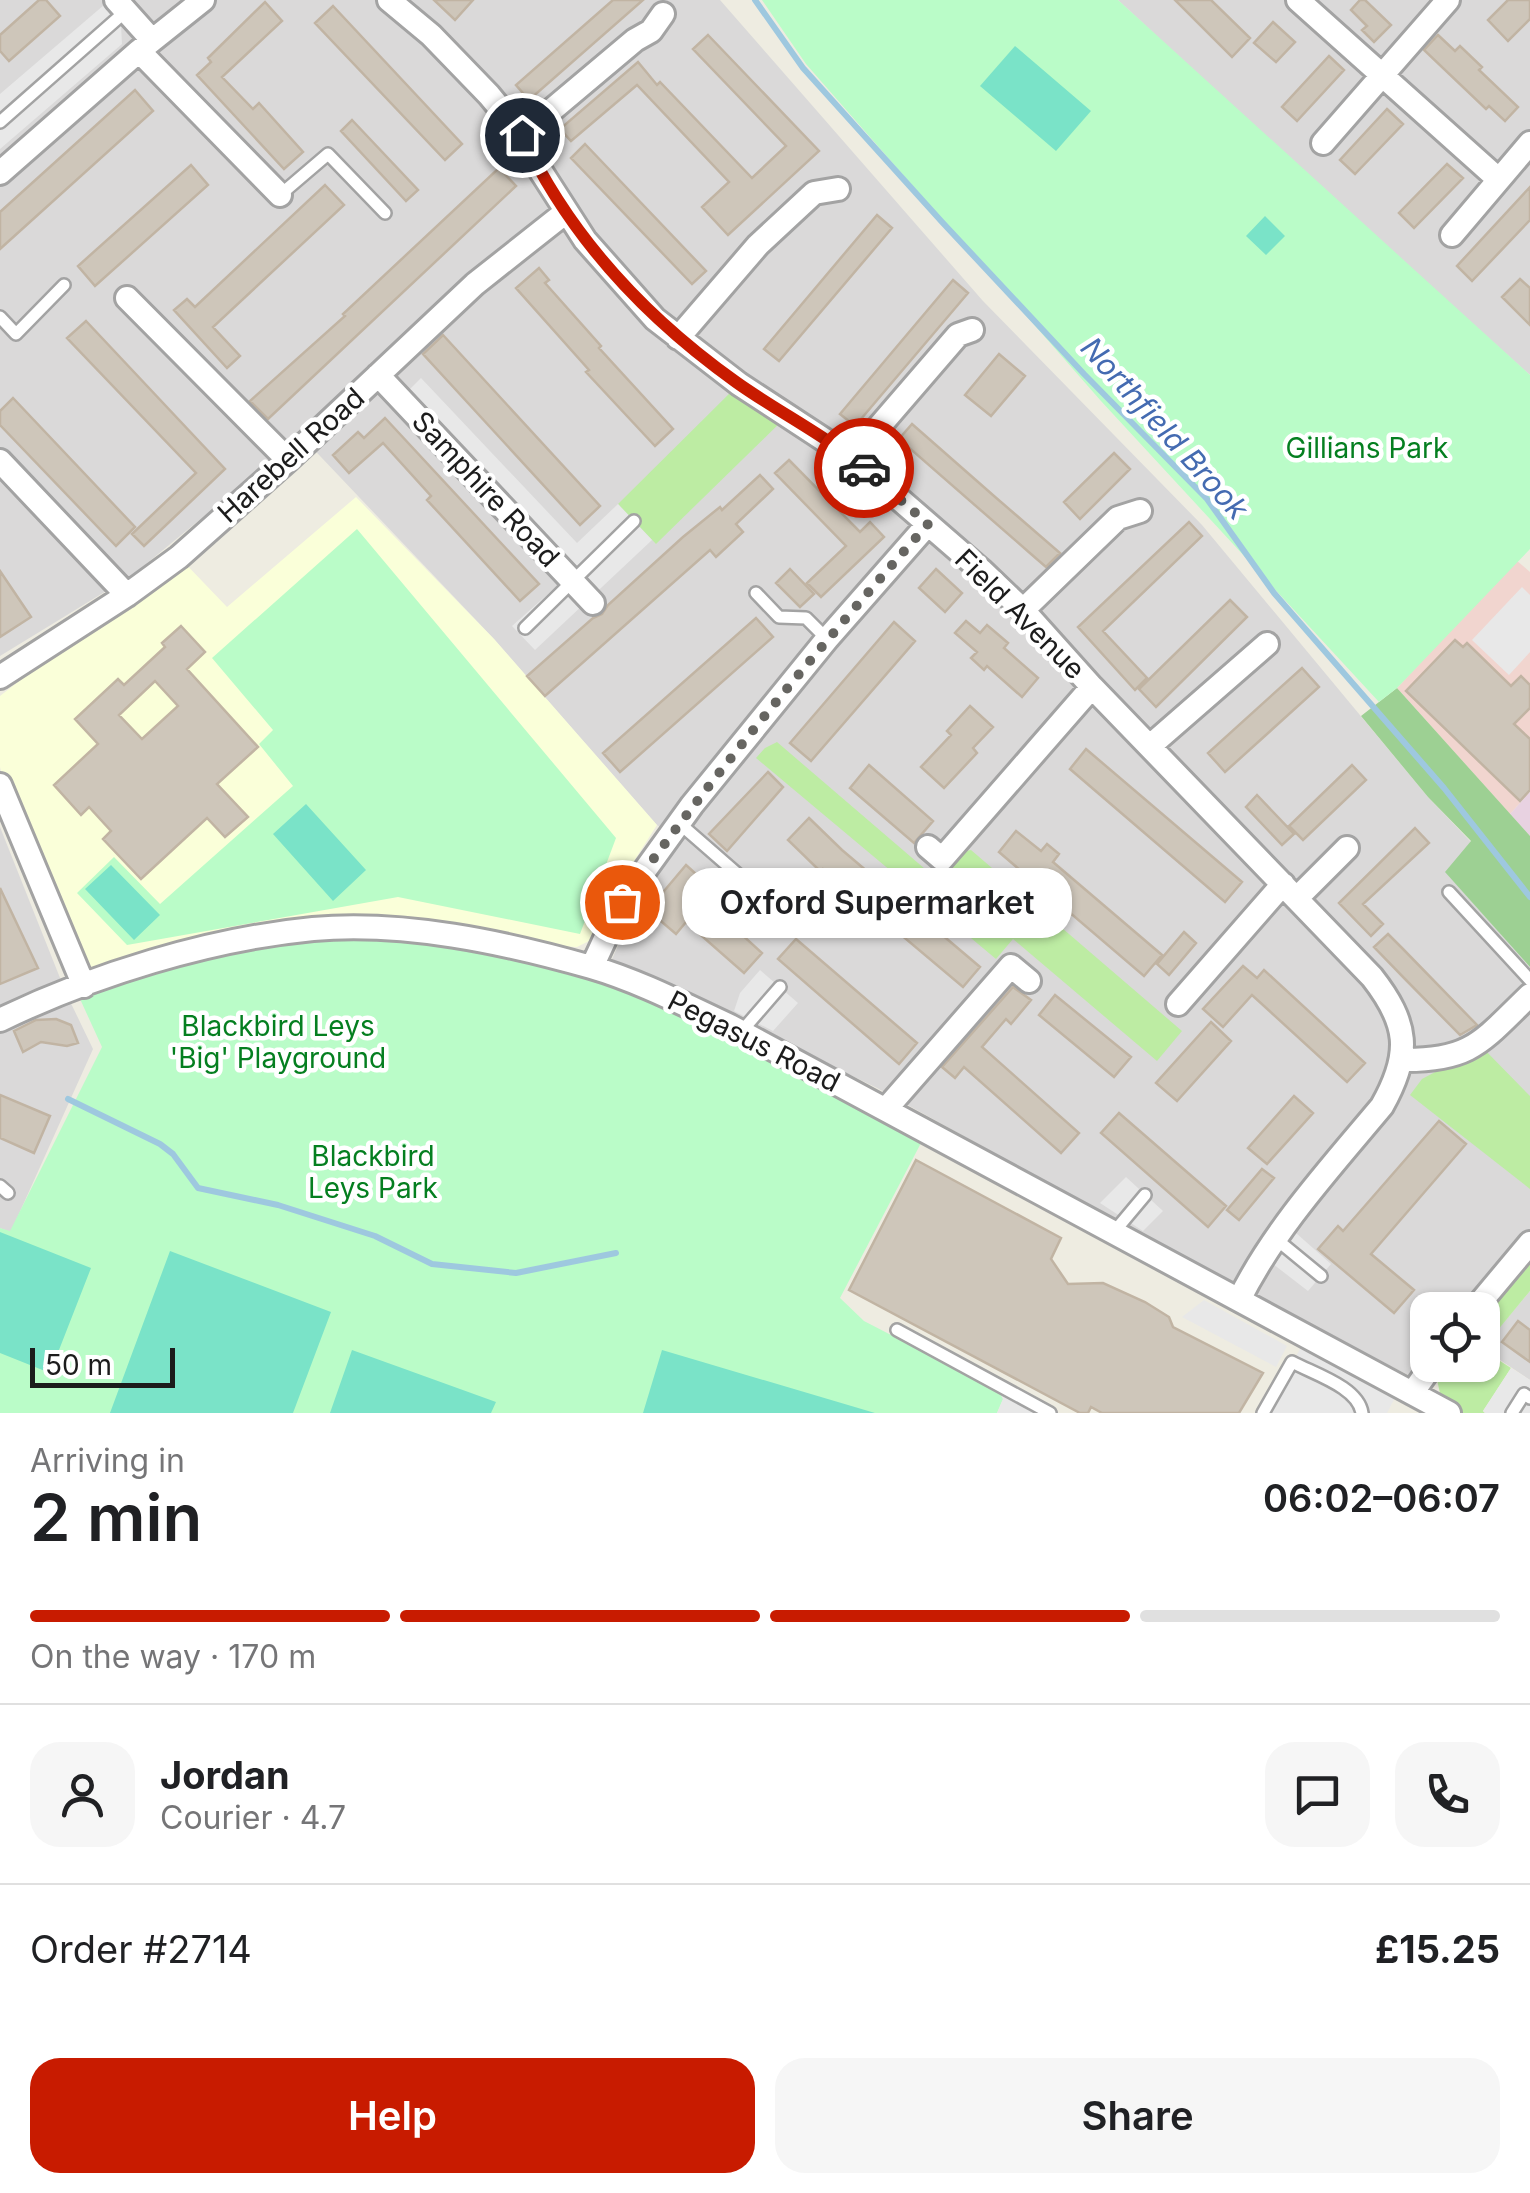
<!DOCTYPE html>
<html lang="en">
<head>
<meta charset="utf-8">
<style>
	:root { --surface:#fff; --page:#f6f6f6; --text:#202124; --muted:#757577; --line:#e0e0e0; --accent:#c81b00 }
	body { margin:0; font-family:Inter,sans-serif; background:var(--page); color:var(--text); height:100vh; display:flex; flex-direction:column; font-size:38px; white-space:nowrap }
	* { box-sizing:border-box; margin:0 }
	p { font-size:32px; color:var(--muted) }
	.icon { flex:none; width:55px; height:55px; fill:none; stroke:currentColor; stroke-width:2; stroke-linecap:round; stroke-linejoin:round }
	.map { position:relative; height:1413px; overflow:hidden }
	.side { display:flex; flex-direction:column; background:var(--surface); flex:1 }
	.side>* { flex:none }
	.fabs { position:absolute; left:1410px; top:1292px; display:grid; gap:20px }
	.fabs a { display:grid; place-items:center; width:90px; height:90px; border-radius:20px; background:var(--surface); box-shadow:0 2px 8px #0004; font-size:50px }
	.scale { position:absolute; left:30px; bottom:25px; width:145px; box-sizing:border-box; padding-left:10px; border:5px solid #1c1c1c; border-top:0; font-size:28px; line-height:35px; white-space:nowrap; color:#1c1c1c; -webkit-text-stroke:8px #fff; paint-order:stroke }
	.pin { position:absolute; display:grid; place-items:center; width:85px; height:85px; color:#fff; margin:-42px; border:5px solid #fff; border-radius:50%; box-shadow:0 2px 10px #0007 }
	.courier { position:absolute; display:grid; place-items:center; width:100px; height:100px; margin:-50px; border:8px solid #c81b00; border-radius:50%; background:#fff; color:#222; box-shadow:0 2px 12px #0007 }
	.bubble { position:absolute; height:70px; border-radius:30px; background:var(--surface); box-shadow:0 2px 8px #0004; font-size:32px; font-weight:600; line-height:70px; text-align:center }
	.summary em { font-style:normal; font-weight:600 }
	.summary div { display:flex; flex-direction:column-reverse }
	.summary { display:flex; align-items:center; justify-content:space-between; height:170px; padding:0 30px }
	h1 { font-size:65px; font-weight:600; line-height:75px }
	.bar { display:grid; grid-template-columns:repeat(4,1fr); gap:15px 10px; align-content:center; height:120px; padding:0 30px }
	.bar i { height:12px; border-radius:8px; background:var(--line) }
	.bar .on { background:var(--accent) }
	.bar p { grid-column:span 4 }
	.line { display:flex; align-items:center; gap:25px; padding:0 30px; border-top:2px solid var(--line) }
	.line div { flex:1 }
	.round { display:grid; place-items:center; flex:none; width:105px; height:105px; border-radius:30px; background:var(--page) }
	.action { display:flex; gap:20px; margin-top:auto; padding:20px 30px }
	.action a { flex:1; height:115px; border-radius:30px; background:var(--accent); color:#fff; font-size:40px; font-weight:600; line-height:115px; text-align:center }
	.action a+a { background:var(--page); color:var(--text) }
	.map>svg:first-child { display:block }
	.residential { fill:#dad9d9 }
	.commercial { fill:#f1d5cf }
	.industrial { fill:#e8d2e1 }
	.education { fill:#faffd9 }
	.grass { fill:#bdeca3 }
	.forest { fill:#9dd093 }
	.park { fill:#bafcc8 }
	.pitch { fill:#7ae3c8 }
	.parking { fill:#e8e8e8 }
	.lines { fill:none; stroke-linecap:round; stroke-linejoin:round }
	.stream { stroke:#9ec8df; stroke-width:6 }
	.building { fill:#cec6ba; stroke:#c1b4a3; stroke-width:2.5; fill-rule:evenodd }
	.lane-casing { stroke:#a3a3a3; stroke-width:16 }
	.street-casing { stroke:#a3a3a3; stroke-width:28 }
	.lane { stroke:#fff; stroke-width:11 }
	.street { stroke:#fff; stroke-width:22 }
	.done { stroke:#666561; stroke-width:10; stroke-dasharray:0 18 }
	.route { stroke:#c81b00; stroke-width:12 }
	.labels { text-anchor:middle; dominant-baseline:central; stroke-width:9; stroke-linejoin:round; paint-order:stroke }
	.park-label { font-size:28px; fill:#057f20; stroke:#fff }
	.street-label { font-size:28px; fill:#1c1c1c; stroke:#fff }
	.water-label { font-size:30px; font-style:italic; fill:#446bb1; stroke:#fff }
</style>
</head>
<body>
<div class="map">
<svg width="1530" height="1413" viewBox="0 0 1530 1413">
	<rect width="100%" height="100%" fill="#eeece1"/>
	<!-- residential -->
	<path class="residential" d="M0 0H720L983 301 1202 525 1428 797 1471 842 1446 872 1530 967V1234L1470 1310H1428L1427 1364 1416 1379 1230 1284 877 1088 612 959 637 904 681 843 657 825 494 639 301 436 134 574 0 656Z
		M1118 0H1530V375L1293 162Z
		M0 827 66 993 93 1049 9 1236 10 1232 0 1228Z
		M1530 1291V1380L1482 1348Z"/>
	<!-- commercial -->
	<path class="commercial" d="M1516 560 1530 572V792L1510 814 1397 688Z"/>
	<!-- industrial -->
	<path class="industrial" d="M1530 792V836L1510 814Z"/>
	<!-- education -->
	<path class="education" d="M356 497 494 639 657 825 609 900 593 939 577 947 484 942 84 986 13 818 0 767V696L179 557 227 607Z"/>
	<!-- grass -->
	<path class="grass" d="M739 384 788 415 656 544 618 504Z
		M777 742 939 881 966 851 971 850 1182 1031 1157 1061 1013 939 996 959 756 758 765 748Z
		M1482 1047 1530 1096V1189L1410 1095 1422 1079Z
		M1530 1258V1291L1483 1348V1315Z
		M1483 1350 1511 1368 1483 1411 1485 1413H1463L1441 1398 1436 1375 1442 1365H1482Z"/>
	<!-- forest -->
	<path class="forest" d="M1397 688 1530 836V967L1445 872 1471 841 1428 797 1361 716Z"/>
	<!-- park -->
	<path class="park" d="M762 0H1118L1530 375V549L1397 688 1379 702 1101 401 806 64Z
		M357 529 616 838 580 934 398 897 127 945 77 893 114 857 160 904 293 786 259 744 273 730 212 658Z
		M393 929 592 967 886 1109 921 1143 840 1298 864 1321 999 1391 1003 1399 997 1413H0V1228L10 1231 102 1047 75 988 220 945Z"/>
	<!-- pitch -->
	<path class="pitch" d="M1015 46 1091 111 1056 151 980 86Z
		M1265 216 1285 236 1266 255 1246 236Z
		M306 804 366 870 333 901 273 834Z
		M111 865 160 915 134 940 85 889Z
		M0 1232 91 1268 50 1373 0 1353Z
		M170 1251 331 1312 293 1413H110Z
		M352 1350 496 1402 491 1413H330Z
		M662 1350 875 1413H643Z"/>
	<!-- parking -->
	<path class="parking" d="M104 5 121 25 122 44 0 149V94Z
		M421 378 577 543 618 504 652 540 535 650 512 626 558 585 547 573 560 560 406 393Z
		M1522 587 1530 595V652L1509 675 1472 640Z
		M760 970 798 1003 773 1031 734 1011 740 993Z
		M1126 1177 1163 1211 1143 1231 1100 1203Z
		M1296 1233 1331 1264 1308 1291 1273 1264Z
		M1204 1300 1287 1346 1276 1367 1182 1317Z
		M1307 1337 1401 1386 1387 1413H1263Z
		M1511 1368 1530 1380V1413H1485L1483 1411Z
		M999 1391 1050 1413H997L1003 1399Z"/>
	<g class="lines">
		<!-- stream -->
		<path class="stream" d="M755 0 803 68 942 222 1084 374 1207 499 1274 593 1444 788 1530 897
			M68 1099 160 1144 173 1154 198 1188 278 1205 375 1236 432 1264 516 1273 616 1253"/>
	</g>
	<!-- building -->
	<path class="building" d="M39 0H46L60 16 9 61 0 51V35Z
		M434 0H473L455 20Z
		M613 0H643L529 100 516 85Z
		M1175 0H1211L1250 38 1232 57Z
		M1360 0H1365L1391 25 1374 42 1362 30 1367 26 1351 10Z
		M1508 0H1530V19L1508 41 1488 20Z
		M265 2 282 21 222 77 253 109 259 103 303 152 284 169 197 75 211 62 208 58Z
		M333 6 462 144 445 160 315 23Z
		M1273 22 1295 42 1276 62 1254 43Z
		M708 35 819 151 728 235 702 207 729 182 637 85 571 141 560 129 638 62 657 85 660 82 752 178 786 146 693 49Z
		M1438 35 1455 51 1460 46 1482 67 1479 70 1518 107 1505 121 1489 106 1486 109 1424 50Z
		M1329 56 1344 70 1297 121 1282 107Z
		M135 90 153 111 0 249V212Z
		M1387 109 1403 124 1355 174 1340 160Z
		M352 120 418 190 406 201 341 131Z
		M585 144 706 271 692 284 571 158Z
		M1447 164 1463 178 1414 228 1399 213Z
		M191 165 208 185 95 286 78 266Z
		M499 168 516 186 268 419 250 401 345 316 343 314Z
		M325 185 344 205 213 327 240 356 227 368 174 310 187 299 195 307Z
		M1530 187V220L1472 281 1457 266Z
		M877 215 892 228 779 361 764 349Z
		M539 268 549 280 545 283 601 346 599 348 673 429 655 446 586 372 589 370 516 288Z
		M1520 279 1530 288V325L1502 297Z
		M953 280 968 293 855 426 840 414Z
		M86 321 225 469 144 546 132 534 196 473 67 338Z
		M443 335 600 506 580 525 423 354Z
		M999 354 1025 376 991 416 965 395Z
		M13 398 135 527 116 546 0 425V411Z
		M385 418 539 584 520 601 427 500 431 496 383 443 349 473 333 455 358 432 364 438Z
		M912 424 994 496 1060 553 1046 567 1031 554 899 439Z
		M1114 453 1130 469 1080 519 1064 502Z
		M789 460 860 532 870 522 884 537 821 597 807 583 846 546 775 473Z
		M760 475 773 489 736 524 743 532 716 557 710 550 545 696 527 676 593 618 602 614 608 605 683 537 720 507 722 510Z
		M1189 522 1202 536 1103 631 1147 678 1135 690 1078 627Z
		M790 569 814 594 800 607 776 583Z
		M936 569 962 593 945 612 919 588Z
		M0 571 31 617 0 637Z
		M1230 600 1247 617 1156 707 1139 689Z
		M756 618 773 637 620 772 603 753Z
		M966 621 980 633 987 625 1008 643 1004 648 1038 678 1022 697 987 666 984 670 971 658 977 652 955 633Z
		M894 622 915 641 811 761 790 743Z
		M181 626 205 652 187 669 258 747 217 784 248 817 225 837 207 818 141 879 103 839 111 831 89 807 81 815 54 785 98 744 75 719 118 679 124 685 165 647 162 643ZM155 681 178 706 142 739 119 715Z
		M1455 640 1463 647 1467 643 1511 686 1521 676 1530 685V708L1514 724 1530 739V790L1520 801 1406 691Z
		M1302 668 1319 687 1225 772 1208 753Z
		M970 706 993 727 973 748 977 753 944 788 921 767 951 735 947 731Z
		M1086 749 1242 882 1225 902 1070 769Z
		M869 765 933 821 914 843 850 788Z
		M1352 765 1366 780 1303 840 1289 826Z
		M768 772 783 787 727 851 709 834Z
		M1257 795 1294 834 1282 845 1246 807Z
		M809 818 842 850 980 967 963 987 823 869 821 872 788 840Z
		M1415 828 1429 843 1363 904 1383 924 1371 936 1339 903Z
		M1016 831 1041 851 1047 844 1059 854 1053 862 1162 955 1144 976 999 852Z
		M686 865 707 884 703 888 710 894 704 900 762 953 744 973 686 922 676 934 648 910Z
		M0 888 38 968 0 984Z
		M1184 932 1196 943 1169 975 1157 964Z
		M1388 934 1403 949 1477 1025 1460 1035 1405 979 1374 947Z
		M796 939 917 1043 899 1064 778 959Z
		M1243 966 1257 978 1264 970 1365 1063 1347 1082 1252 995 1223 1027 1203 1009Z
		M1013 987 1031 1000 1011 1024 1006 1019 982 1047 1079 1133 1061 1153 964 1067 955 1078 942 1067Z
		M1055 995 1131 1057 1114 1077 1039 1015Z
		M56 1019 71 1025 78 1043 67 1046 41 1042 23 1052 14 1031 36 1020Z
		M1211 1022 1231 1041 1177 1101 1156 1083Z
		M0 1095 50 1116 34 1153 0 1138Z
		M1294 1096 1313 1113 1267 1164 1248 1148Z
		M1119 1113 1226 1206 1208 1227 1101 1133Z
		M1439 1121 1466 1144 1371 1254 1414 1290 1394 1313 1318 1249 1338 1226 1343 1231Z
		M916 1160 1061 1238 1051 1259 1068 1284 1103 1283 1145 1302 1169 1317 1173 1327 1263 1373 1239 1413H1102L1091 1407 1088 1413H1080L849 1290Z
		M1262 1169 1274 1178 1239 1220 1227 1210Z
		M1518 1321 1530 1330V1362L1502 1342Z"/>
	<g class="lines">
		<defs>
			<path id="lane" d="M0 122 126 11
				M280 195 328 154 385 213
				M0 317 16 334 64 285
				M756 593 779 617 806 618 827 639
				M525 628 634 521
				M679 823 788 918
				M1449 892 1530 980
				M741 1032 780 987
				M0 1186 8 1193
				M1114 1232 1145 1195
				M1276 1239 1321 1276
				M897 1330 1050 1413
				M1263 1413 1292 1362C1314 1374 1358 1387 1362 1413
				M1512 1413 1524 1394 1530 1398"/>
			<path id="street" d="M116 0 152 40
				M389 0 431 35 489 95 522 135 533 159 585 240 655 319 739 384 852 458 981 570 1023 610 1092 687 1372 977C1408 1023 1412 1053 1382 1106 1332 1166 1274 1229 1239 1300
				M1298 0 1497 178
				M139 51 280 195
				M522 135 635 40 651 31 663 14
				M1323 143 1448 0
				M0 173 139 51 203 0
				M1452 235 1530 143
				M127 298 288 460
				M678 338 758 245 814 193 838 189
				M378 375 593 603
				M852 458 958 335 972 330
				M0 461 127 595
				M1023 610 1118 518 1140 511
				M0 677 127 595 179 557 288 460 475 284 566 212
				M1150 746 1267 644
				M0 785 84 986
				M928 847 942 859 1092 687
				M1297 898 1347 848
				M592 967 622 902 692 805 827 639 928 524
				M1178 1004 1283 884
				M0 1020C93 975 209 939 313 929 404 921 503 942 591 967 639 981 685 1005 730 1026L1449 1413
				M1402 1060C1472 1061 1482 1041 1530 995
				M886 1109 1011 966 1029 981
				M1474 1310 1530 1243
				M1413 1392 1432 1365"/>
		</defs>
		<!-- lane casing -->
		<use href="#lane" class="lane-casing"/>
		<!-- street casing -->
		<use href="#street" class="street-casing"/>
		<!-- lane -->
		<use href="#lane" class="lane"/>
		<!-- street -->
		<use href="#street" class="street"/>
	</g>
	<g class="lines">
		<!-- done -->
		<path class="done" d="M622 902C717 770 820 646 928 524L864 468"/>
		<!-- route -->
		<path class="route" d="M522 135C570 238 645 317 736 382 778 412 825 435 864 468"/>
	</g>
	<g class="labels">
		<!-- park labels -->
		<g class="park-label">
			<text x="1367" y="448">Gillians Park</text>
			<text x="278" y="1026">Blackbird Leys<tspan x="278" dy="32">'Big' Playground</tspan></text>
			<text x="373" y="1156">Blackbird<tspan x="373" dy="32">Leys Park</tspan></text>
		</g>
		<!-- street labels -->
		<g class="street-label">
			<text transform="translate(291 455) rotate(-42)">Harebell Road</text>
			<text transform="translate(486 489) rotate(47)">Samphire Road</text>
			<text transform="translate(1020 614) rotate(45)">Field Avenue</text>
			<text transform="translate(754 1041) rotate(27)">Pegasus Road</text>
		</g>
		<!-- water labels -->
		<g class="water-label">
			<text transform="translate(1165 428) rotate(48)">Northfield Brook</text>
		</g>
	</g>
</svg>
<div class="fabs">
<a><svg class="icon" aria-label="locate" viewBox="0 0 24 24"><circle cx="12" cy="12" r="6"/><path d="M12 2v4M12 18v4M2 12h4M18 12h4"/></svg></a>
</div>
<div class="scale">50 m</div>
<div class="pin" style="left:622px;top:902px;background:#ea580c"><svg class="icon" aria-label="bag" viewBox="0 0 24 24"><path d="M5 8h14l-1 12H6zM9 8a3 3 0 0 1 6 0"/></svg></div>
<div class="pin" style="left:522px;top:135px;background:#1f2937"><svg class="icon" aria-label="home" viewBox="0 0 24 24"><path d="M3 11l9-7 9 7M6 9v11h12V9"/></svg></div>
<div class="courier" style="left:864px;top:468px"><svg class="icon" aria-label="car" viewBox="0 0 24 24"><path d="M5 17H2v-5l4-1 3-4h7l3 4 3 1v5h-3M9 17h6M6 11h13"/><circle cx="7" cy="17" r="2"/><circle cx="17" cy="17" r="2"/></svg></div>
<div class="bubble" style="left:682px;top:868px;width:390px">Oxford Supermarket</div>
</div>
<section class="side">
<div class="summary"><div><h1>2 min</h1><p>Arriving in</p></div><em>06:02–06:07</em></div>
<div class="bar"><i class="on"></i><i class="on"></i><i class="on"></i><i></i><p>On the way · 170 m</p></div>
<div class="line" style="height:180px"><a class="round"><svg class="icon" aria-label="person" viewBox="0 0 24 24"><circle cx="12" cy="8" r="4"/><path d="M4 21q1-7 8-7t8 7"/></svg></a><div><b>Jordan</b><p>Courier · 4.7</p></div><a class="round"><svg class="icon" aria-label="chat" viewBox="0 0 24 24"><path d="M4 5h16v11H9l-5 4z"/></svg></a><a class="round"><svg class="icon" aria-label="phone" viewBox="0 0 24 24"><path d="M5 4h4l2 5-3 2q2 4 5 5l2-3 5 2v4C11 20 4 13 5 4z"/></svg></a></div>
<div class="line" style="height:130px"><div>Order #2714</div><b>£15.25</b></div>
<div class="action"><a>Help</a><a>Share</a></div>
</section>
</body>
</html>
